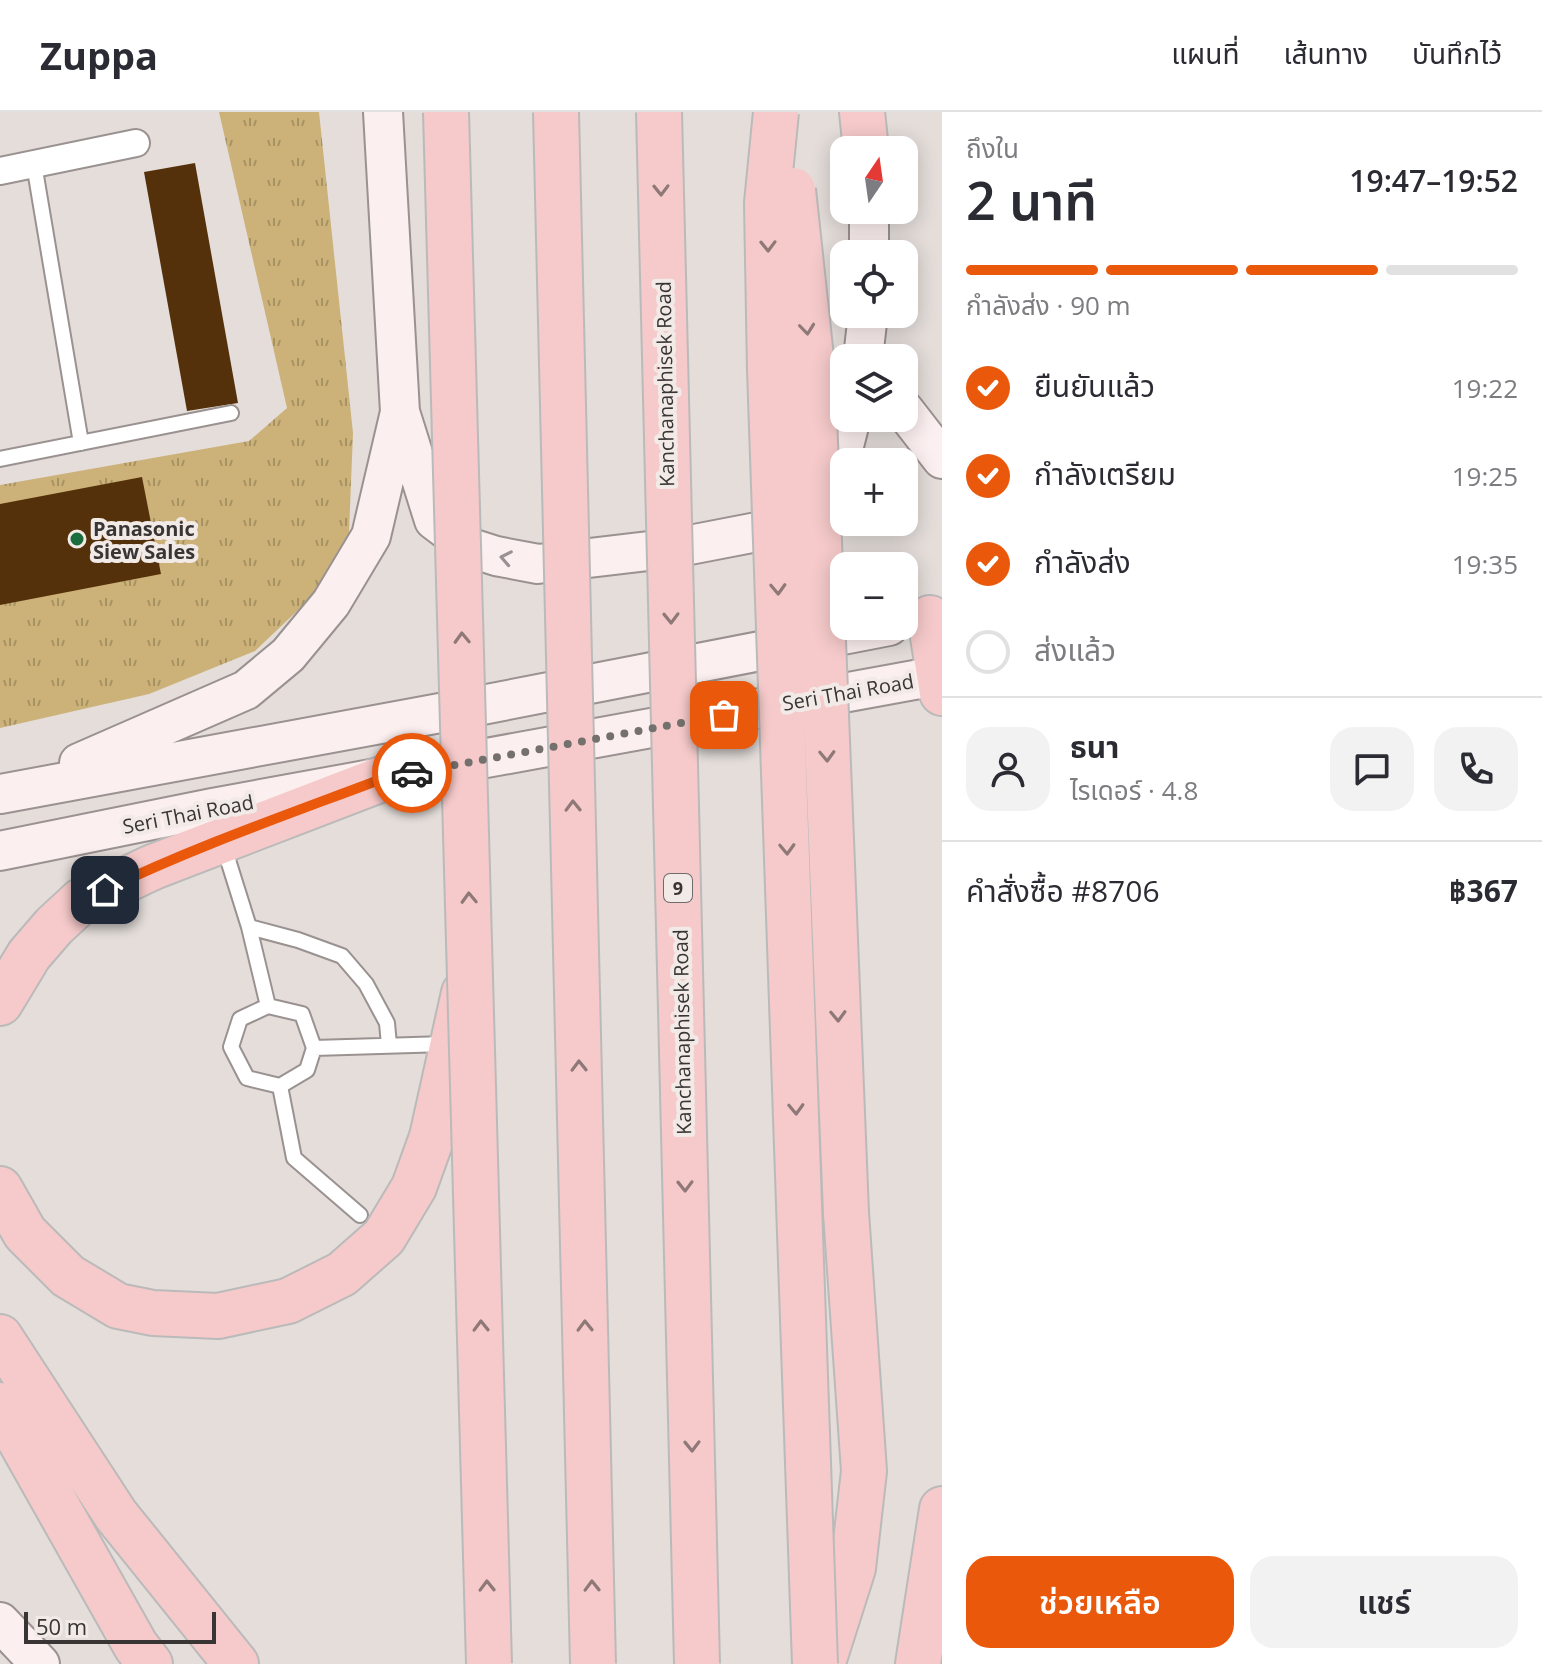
<!DOCTYPE html>
<html lang="th">
<head>
<meta charset="utf-8">
<style>
	:root { --surface:#fff; --page:#f2f2f3; --text:#2b2b33; --muted:#7c7c81; --line:#e1e1e2; --accent:#ea580c }
	body { margin:0; font-family:"Open Sans","Noto Sans Thai",sans-serif; background:var(--page); color:var(--text); height:100vh; display:flex; flex-direction:column; font-size:30px; white-space:nowrap }
	* { box-sizing:border-box; margin:0 }
	p { font-size:26px; color:var(--muted) }
	.icon { flex:none; width:44px; height:44px; fill:none; stroke:currentColor; stroke-width:2; stroke-linecap:round; stroke-linejoin:round }
	.map { position:relative; flex:1; overflow:hidden }
	.drawer { display:flex; flex-direction:column; background:var(--surface); width:600px }
	.drawer>* { flex:none }
	.needle { width:52px; rotate:13deg }
	.buttons { position:absolute; left:830px; top:24px; display:grid; gap:16px }
	.buttons a { display:grid; place-items:center; width:88px; height:88px; border-radius:16px; background:var(--surface); box-shadow:0 4px 20px #0003; font-size:40px }
	.scale { position:absolute; left:24px; bottom:20px; width:192px; box-sizing:border-box; padding-left:8px; border:4px solid #383534; border-top:0; font-size:22px; line-height:28px; white-space:nowrap; color:#383534; -webkit-text-stroke:6px #f1eae7; paint-order:stroke }
	.pin { position:absolute; display:grid; place-items:center; width:68px; height:68px; color:#fff; margin:-34px; border-radius:16px; box-shadow:0 4px 12px #0006 }
	.courier { position:absolute; display:grid; place-items:center; width:80px; height:80px; margin:-40px; border:6px solid #ea580c; border-radius:50%; background:#fff; color:#222; box-shadow:0 2px 10px #0007 }
	.head em { font-style:normal; font-weight:600 }
	.head div { display:flex; flex-direction:column-reverse }
	.head { display:flex; align-items:center; justify-content:space-between; height:136px; padding:0 24px }
	h1 { font-size:52px; font-weight:600; line-height:60px }
	.bar { display:grid; grid-template-columns:repeat(4,1fr); gap:12px 8px; align-content:center; height:96px; padding:0 24px }
	.bar i { height:10px; border-radius:6px; background:var(--line) }
	.bar .on { background:var(--accent) }
	.bar p { grid-column:span 4 }
	.line { display:flex; align-items:center; gap:20px; padding:0 24px; border-top:2px solid var(--line) }
	.line div { flex:1 }
	.round { display:grid; place-items:center; flex:none; width:84px; height:84px; border-radius:24px; background:var(--page) }
	ol { padding:0 24px; list-style:none }
	li { display:flex; align-items:center; gap:24px; height:88px }
	li p { margin-inline-start:auto }
	li .icon { padding:8px; border-radius:50%; background:var(--accent); color:#fff; stroke-width:4 }
	li:last-child { color:var(--muted) }
	li i { width:44px; height:44px; border:4px solid var(--line); border-radius:50% }
	.cta { display:flex; gap:16px; margin-top:auto; padding:16px 24px }
	.cta a { flex:1; height:92px; border-radius:24px; background:var(--accent); color:#fff; font-size:32px; font-weight:600; line-height:92px; text-align:center }
	.cta a+a { background:var(--page); color:var(--text) }
	header { display:flex; align-items:center; gap:48px; box-sizing:border-box; height:112px; padding:0 40px; background:var(--surface); border-bottom:2px solid var(--line) }
	header strong { font-size:38px }
	nav { display:flex; gap:44px; margin-inline-start:auto; font-size:28px }
	main { display:flex; flex:1; min-height:0 }
	.map>svg:first-child { display:block }
	.grass { fill:url(#grass-tufts) }
	.building { fill:#54310b }
	.lines { fill:none; stroke-linecap:round; stroke-linejoin:round }
	.lane-casing { stroke:#999290; stroke-width:18 }
	.street-casing { stroke:#999290; stroke-width:30 }
	.secondary-casing { stroke:#999290; stroke-width:42 }
	.highway-casing { stroke:#bbbaba; stroke-width:48 }
	.lane { stroke:#fff; stroke-width:14 }
	.street { stroke:#fff; stroke-width:26 }
	.secondary { stroke:#fcefef; stroke-width:38 }
	.highway { stroke:#f6caca; stroke-width:44 }
	.highway-bridge-casing { stroke:#bbbaba; stroke-width:48; stroke-linecap:butt }
	.highway-bridge { stroke:#f6caca; stroke-width:44 }
	.oneway { stroke:#8e7878 }
	.oneway2 { stroke:#9a9292 }
	.done { stroke:#74706e; stroke-width:8; stroke-dasharray:0 14.4 }
	.route { stroke:#ea580c; stroke-width:10 }
	.poi-dot { fill:#1c6d3e; stroke:#f1eae7; stroke-width:3 }
	.labels { text-anchor:middle; dominant-baseline:central; stroke-width:8; stroke-linejoin:round; paint-order:stroke }
	.shield { fill:#f1eae7; stroke:#706b6a; stroke-width:2 }
	.shield-label { font-size:18px; font-weight:bold; fill:#383534 }
	.street-label { font-size:20px; fill:#383534; stroke:#f1eae7 }
	.poi-label { font-size:20px; font-weight:bold; fill:#383534; stroke:#f1eae7; text-anchor:start }
</style>
</head>
<body>
<header>
<strong>Zuppa</strong>
<nav><a>แผนที่</a><a>เส้นทาง</a><a>บันทึกไว้</a></nav>
</header>
<main>
<div class="map">
<svg width="942" height="1552" viewBox="0 0 942 1552">
	<defs>
		<pattern id="grass-tufts" width="24" height="20" patternUnits="userSpaceOnUse" patternTransform="scale(2)"><rect width="24" height="20" fill="#ccb279"/><path d="M3 7l-1-3M5 7V3M7 7l1-3M15 17l-1-3M17 17v-4M19 17l1-3" fill="none" stroke="#a79264"/></pattern>
	</defs>
	<rect width="100%" height="100%" fill="#e4ddda"/>
	<!-- grass -->
	<path class="grass" d="M219 0H319L353 321 349 421 315 482 255 539 149 582 0 616V373L249 329 287 296Z"/>
	<!-- building -->
	<path class="building" d="M195 51 238 291 187 299 144 60Z
		M142 365 161 462 0 493V392Z"/>
	<g class="lines">
		<defs>
			<path id="lane" d="M34 52 81 331
				M0 347 231 301
				M223 732 249 815 268 894 240 907 231 935 247 966 280 974 307 958 314 936 302 902 268 894
				M249 815 298 828 342 844 366 872 387 911 389 933
				M314 936 446 932
				M280 974 294 1046 360 1103"/>
			<path id="street" d="M0 59 136 31"/>
			<path id="secondary" d="M383 0 400 300 434 408 471 436 496 444 538 452 674 436 777 416 810 394 836 365 851 306
				M869 142V98
				M863 246 868 202
				M904 298 942 347
				M79 651 246 578 288 543 331 491 371 424 400 300
				M0 682 451 599 889 514
				M0 739 212 696 942 563
				M0 1510 40 1552"/>
			<path id="highway" d="M862 0 866 38
				M930 506 942 581
				M0 891 29 843 54 814 81 789 153 755 387 665
				M0 1077 25 1121 68 1164 118 1194 153 1201 218 1204 288 1189 342 1162 384 1125 414 1075 432 1025 464 881
				M0 1225 116 1403 236 1552
				M0 1293 136 1534 150 1552
				M820 1552 825 1544 853 1456 864 1359 846 1101
				M918 1552 942 1397"/>
		</defs>
		<!-- lane casing -->
		<use href="#lane" class="lane-casing"/>
		<!-- street casing -->
		<use href="#street" class="street-casing"/>
		<!-- secondary casing -->
		<use href="#secondary" class="secondary-casing"/>
		<!-- highway casing -->
		<use href="#highway" class="highway-casing"/>
		<!-- lane -->
		<use href="#lane" class="lane"/>
		<!-- street -->
		<use href="#street" class="street"/>
		<!-- secondary -->
		<use href="#secondary" class="secondary"/>
		<!-- highway -->
		<use href="#highway" class="highway"/>
		<defs>
			<path id="highway-bridge" d="M446 0 489 1552
				M556 0 593 1552
				M659 0 697 1552
				M776 0 767 91 770 258 815 1552
				M793 78 812 255 846 1101"/>
		</defs>
		<!-- highway-bridge casing -->
		<use href="#highway-bridge" class="highway-bridge-casing"/>
		<!-- highway-bridge -->
		<use href="#highway-bridge" class="highway-bridge"/>
	</g>
	<!-- one-way arrows -->
	<defs><path id="oneway-chevron" d="M-2-3.5L2.5 0L-2 3.5" fill="none" stroke-width="1.6" stroke-linecap="round" stroke-linejoin="round" transform="scale(2)"/></defs>
	<g class="oneway">
		<use href="#oneway-chevron" transform="translate(661 78) rotate(89)"/>
		<use href="#oneway-chevron" transform="translate(768 134) rotate(89)"/>
		<use href="#oneway-chevron" transform="translate(807 217) rotate(84)"/>
		<use href="#oneway-chevron" transform="translate(778 477) rotate(88)"/>
		<use href="#oneway-chevron" transform="translate(671 506) rotate(89)"/>
		<use href="#oneway-chevron" transform="translate(462 526) rotate(-92)"/>
		<use href="#oneway-chevron" transform="translate(827 644) rotate(88)"/>
		<use href="#oneway-chevron" transform="translate(573 694) rotate(-91)"/>
		<use href="#oneway-chevron" transform="translate(787 737) rotate(88)"/>
		<use href="#oneway-chevron" transform="translate(469 786) rotate(-92)"/>
		<use href="#oneway-chevron" transform="translate(838 904) rotate(88)"/>
		<use href="#oneway-chevron" transform="translate(579 954) rotate(-91)"/>
		<use href="#oneway-chevron" transform="translate(796 997) rotate(88)"/>
		<use href="#oneway-chevron" transform="translate(685 1074) rotate(89)"/>
		<use href="#oneway-chevron" transform="translate(481 1214) rotate(-91)"/>
		<use href="#oneway-chevron" transform="translate(585 1214) rotate(-91)"/>
		<use href="#oneway-chevron" transform="translate(692 1334) rotate(89)"/>
		<use href="#oneway-chevron" transform="translate(487 1474) rotate(-91)"/>
		<use href="#oneway-chevron" transform="translate(592 1474) rotate(-91)"/>
	</g>
	<use class="oneway2" href="#oneway-chevron" transform="translate(506 446) rotate(-169)"/>
	<g class="lines">
		<!-- done -->
		<path class="done" d="M412 661 724 603"/>
		<!-- route -->
		<path class="route" d="M105 778C196 734 292 701 387 665L412 661"/>
	</g>
	<!-- markers -->
	<circle class="poi-dot" cx="77" cy="427" r="8"/>
	<g class="labels">
		<!-- shield labels -->
		<rect class="shield" x="664" y="762" width="28" height="28" rx="6"/>
		<g class="shield-label">
			<text x="678" y="776">9</text>
		</g>
		<!-- street labels -->
		<g class="street-label">
			<text transform="translate(665 272) rotate(-91)">Kanchanaphisek Road</text>
			<text transform="translate(848 580) rotate(-10)">Seri Thai Road</text>
			<text transform="translate(188 702) rotate(-11)">Seri Thai Road</text>
			<text transform="translate(682 920) rotate(-91)">Kanchanaphisek Road</text>
		</g>
		<!-- poi labels -->
		<g class="poi-label">
			<text x="93" y="416">Panasonic<tspan x="93" dy="23">Siew Sales</tspan></text>
		</g>
	</g>
</svg>
<div class="buttons">
<a><svg class="needle" viewBox="-14 -14 28 28"><path d="M0-13l5 13h-10z" fill="#e53935"/><path d="M0 13l5-13h-10z" fill="#7c7c81"/></svg></a>
<a><svg class="icon" aria-label="locate" viewBox="0 0 24 24"><circle cx="12" cy="12" r="6"/><path d="M12 2v4M12 18v4M2 12h4M18 12h4"/></svg></a>
<a><svg class="icon" aria-label="layers" viewBox="0 0 24 24"><path d="M12 4l9 5-9 5-9-5zM3 14l9 5 9-5"/></svg></a>
<a>+</a>
<a>−</a>
</div>
<div class="scale">50 m</div>
<div class="pin" style="left:724px;top:603px;background:#ea580c"><svg class="icon" aria-label="bag" viewBox="0 0 24 24"><path d="M5 8h14l-1 12H6zM9 8a3 3 0 0 1 6 0"/></svg></div>
<div class="pin" style="left:105px;top:778px;background:#1f2937"><svg class="icon" aria-label="home" viewBox="0 0 24 24"><path d="M3 11l9-7 9 7M6 9v11h12V9"/></svg></div>
<div class="courier" style="left:412px;top:661px"><svg class="icon" aria-label="car" viewBox="0 0 24 24"><path d="M5 17H2v-5l4-1 3-4h7l3 4 3 1v5h-3M9 17h6M6 11h13"/><circle cx="7" cy="17" r="2"/><circle cx="17" cy="17" r="2"/></svg></div>
</div>
<section class="drawer">
<div class="head"><div><h1>2 นาที</h1><p>ถึงใน</p></div><em>19:47–19:52</em></div>
<div class="bar"><i class="on"></i><i class="on"></i><i class="on"></i><i></i><p>กำลังส่ง · 90 m</p></div>
<ol>
<li><svg class="icon" aria-label="check" viewBox="0 0 24 24"><path d="M5 12l5 5 9-10"/></svg>ยืนยันแล้ว<p>19:22</p></li>
<li><svg class="icon" aria-label="check" viewBox="0 0 24 24"><path d="M5 12l5 5 9-10"/></svg>กำลังเตรียม<p>19:25</p></li>
<li><svg class="icon" aria-label="check" viewBox="0 0 24 24"><path d="M5 12l5 5 9-10"/></svg>กำลังส่ง<p>19:35</p></li>
<li><i></i>ส่งแล้ว</li>
</ol>
<div class="line" style="height:144px"><a class="round"><svg class="icon" aria-label="person" viewBox="0 0 24 24"><circle cx="12" cy="8" r="4"/><path d="M4 21q1-7 8-7t8 7"/></svg></a><div><b>ธนา</b><p>ไรเดอร์ · 4.8</p></div><a class="round"><svg class="icon" aria-label="chat" viewBox="0 0 24 24"><path d="M4 5h16v11H9l-5 4z"/></svg></a><a class="round"><svg class="icon" aria-label="phone" viewBox="0 0 24 24"><path d="M5 4h4l2 5-3 2q2 4 5 5l2-3 5 2v4C11 20 4 13 5 4z"/></svg></a></div>
<div class="line" style="height:104px"><div>คำสั่งซื้อ #8706</div><b>฿367</b></div>
<div class="cta"><a>ช่วยเหลือ</a><a>แชร์</a></div>
</section>
</main>
</body>
</html>
